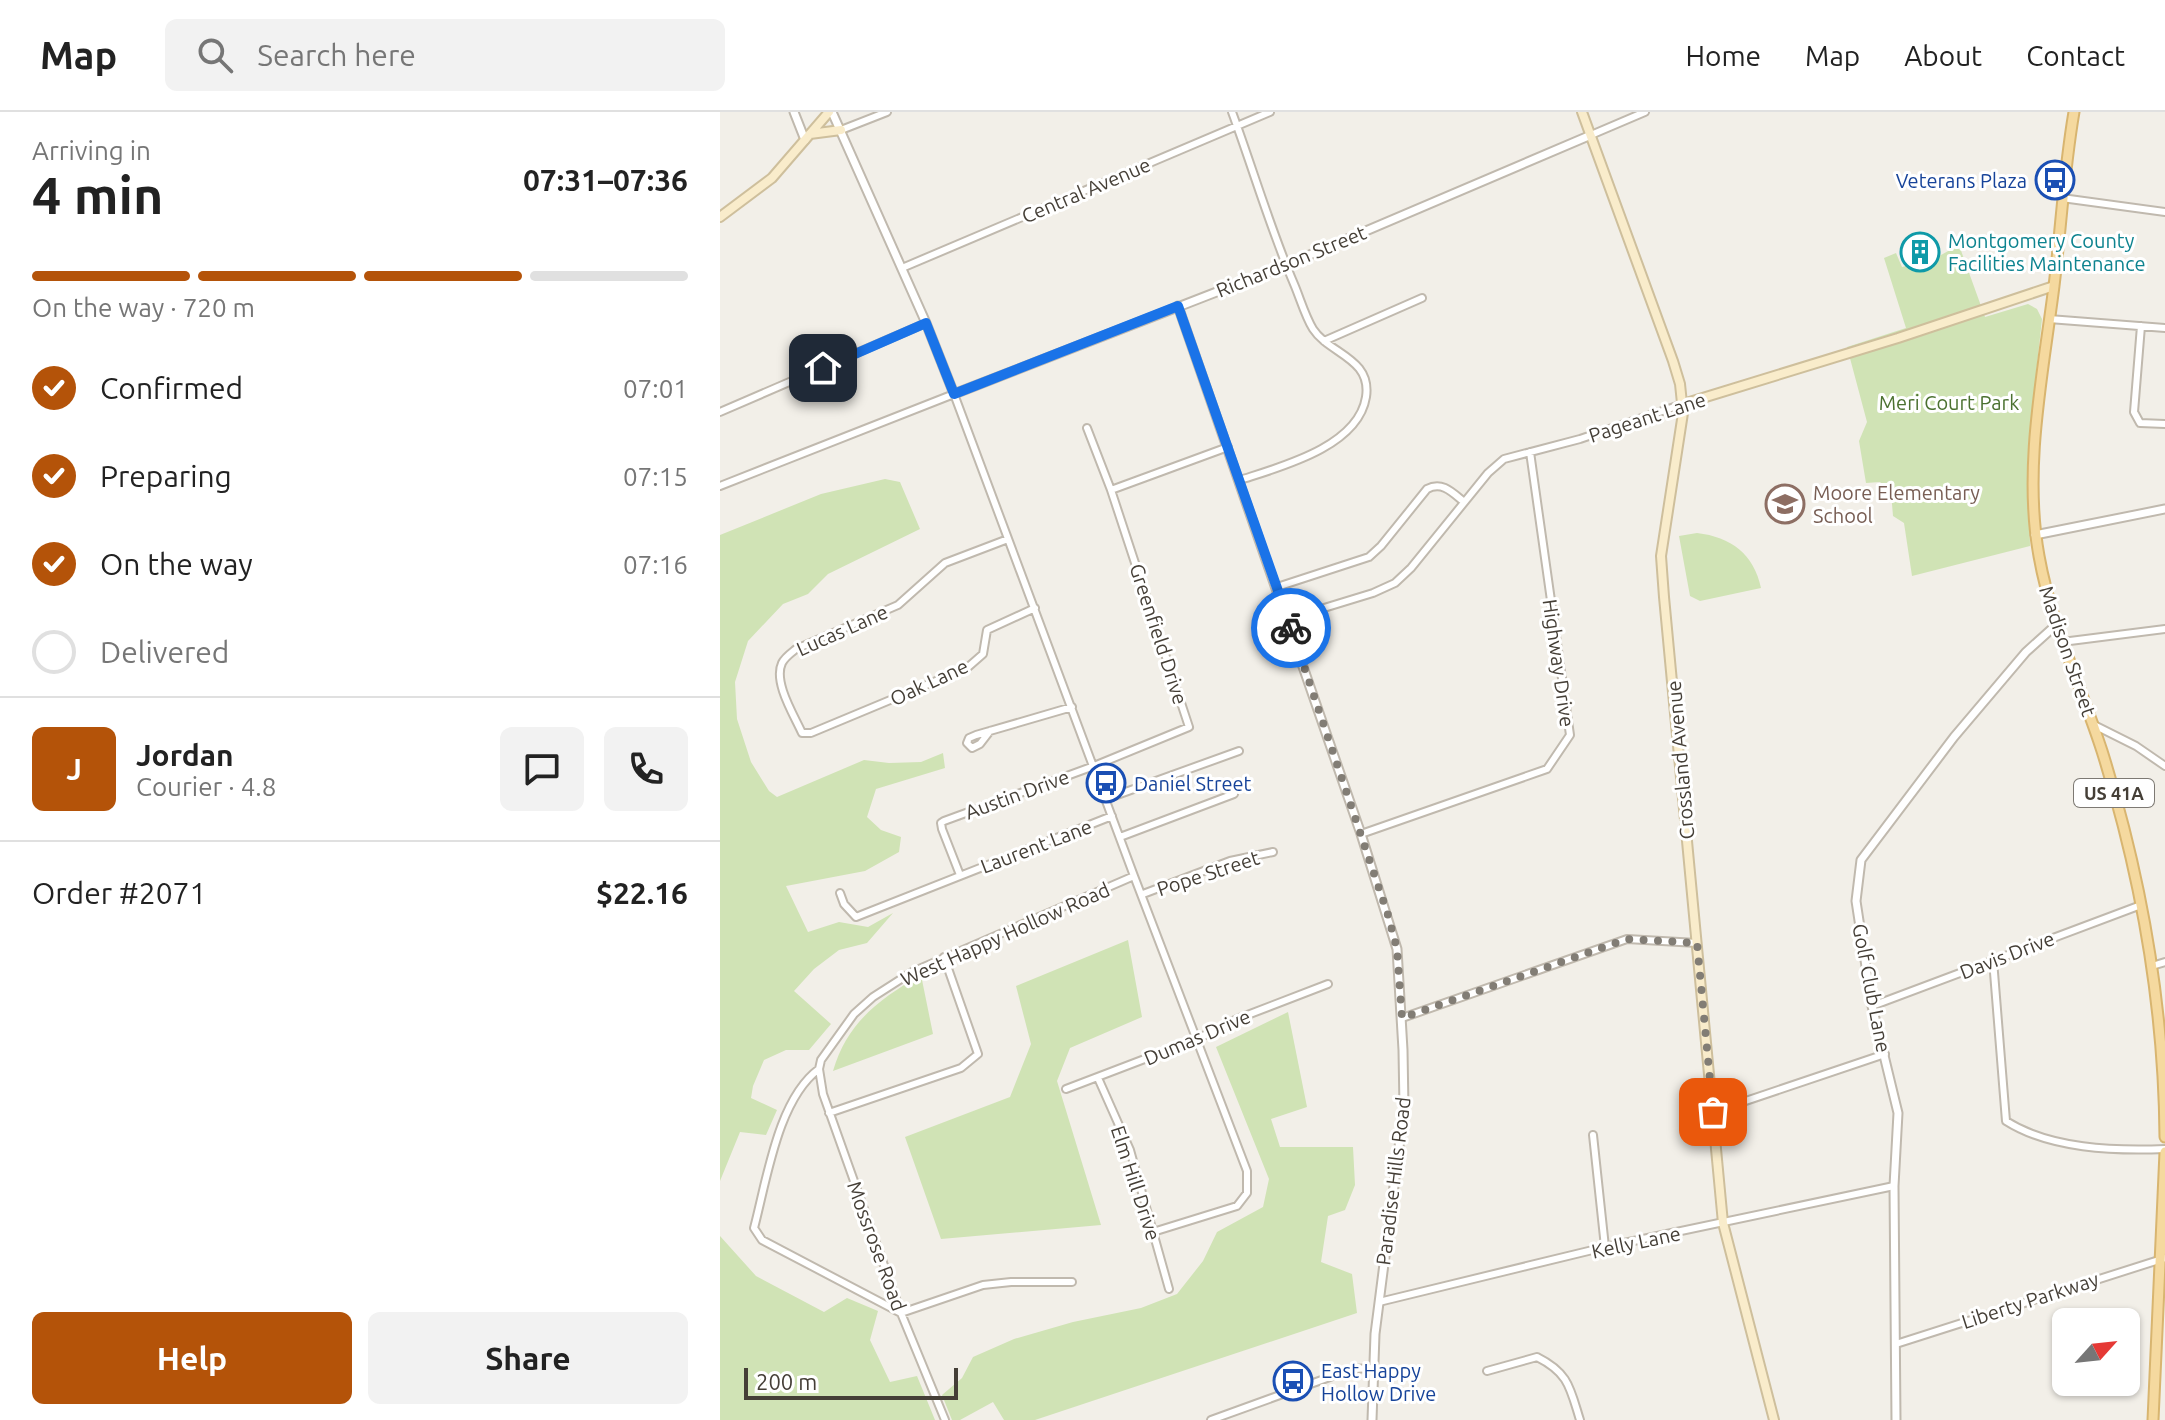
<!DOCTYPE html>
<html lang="en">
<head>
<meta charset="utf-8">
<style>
	:root { --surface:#fff; --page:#f2f2f2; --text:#222; --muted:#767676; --line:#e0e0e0; --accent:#b45309 }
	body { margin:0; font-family:Ubuntu,sans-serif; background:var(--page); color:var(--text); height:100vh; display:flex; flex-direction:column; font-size:30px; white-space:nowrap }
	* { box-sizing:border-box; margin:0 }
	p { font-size:26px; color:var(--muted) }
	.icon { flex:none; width:44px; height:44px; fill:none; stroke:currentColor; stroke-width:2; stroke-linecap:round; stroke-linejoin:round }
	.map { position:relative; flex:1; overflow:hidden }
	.panel { display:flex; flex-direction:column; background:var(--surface); width:720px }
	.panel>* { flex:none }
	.needle { width:52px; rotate:63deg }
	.controls { position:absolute; left:1332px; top:1196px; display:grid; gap:16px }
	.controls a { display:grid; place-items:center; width:88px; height:88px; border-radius:12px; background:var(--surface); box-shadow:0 2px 6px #0004; font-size:40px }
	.scale { position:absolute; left:24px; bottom:20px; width:214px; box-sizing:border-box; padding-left:8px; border:4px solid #453f37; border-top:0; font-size:22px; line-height:28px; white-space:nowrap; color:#453f37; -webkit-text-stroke:6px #fff; paint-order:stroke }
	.pin { position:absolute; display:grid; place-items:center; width:68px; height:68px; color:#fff; margin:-34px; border-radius:16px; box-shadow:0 4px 12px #0006 }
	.courier { position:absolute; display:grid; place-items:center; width:80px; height:80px; margin:-40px; border:6px solid #1a73e8; border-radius:50%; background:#fff; color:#222; box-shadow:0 2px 10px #0007 }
	.headline em { font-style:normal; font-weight:600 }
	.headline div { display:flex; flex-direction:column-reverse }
	.headline { display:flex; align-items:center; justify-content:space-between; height:136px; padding:0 32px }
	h1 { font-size:52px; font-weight:600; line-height:60px }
	.bar { display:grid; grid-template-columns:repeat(4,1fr); gap:12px 8px; align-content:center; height:96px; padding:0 32px }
	.bar i { height:10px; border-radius:6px; background:var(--line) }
	.bar .current { background:var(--accent) }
	.bar p { grid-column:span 4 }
	.line { display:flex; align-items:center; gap:20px; padding:0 32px; border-top:2px solid var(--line) }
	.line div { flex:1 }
	.round { display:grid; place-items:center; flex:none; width:84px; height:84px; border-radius:12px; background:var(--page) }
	ol { padding:0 32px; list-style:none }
	li { display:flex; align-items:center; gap:24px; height:88px }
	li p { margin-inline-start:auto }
	li .icon { padding:8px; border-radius:50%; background:var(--accent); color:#fff; stroke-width:4 }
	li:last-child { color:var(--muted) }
	li i { width:44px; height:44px; border:4px solid var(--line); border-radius:50% }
	.button { display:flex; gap:16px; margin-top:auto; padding:16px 32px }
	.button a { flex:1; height:92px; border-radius:12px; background:var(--accent); color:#fff; font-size:32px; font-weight:600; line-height:92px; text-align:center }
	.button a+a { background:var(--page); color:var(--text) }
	header { display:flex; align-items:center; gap:48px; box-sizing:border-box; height:112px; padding:0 40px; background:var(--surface); border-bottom:2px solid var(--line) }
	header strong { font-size:38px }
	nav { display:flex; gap:44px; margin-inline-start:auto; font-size:28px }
	.search { width:560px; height:72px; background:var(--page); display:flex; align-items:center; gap:20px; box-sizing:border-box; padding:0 28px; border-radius:12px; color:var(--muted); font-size:30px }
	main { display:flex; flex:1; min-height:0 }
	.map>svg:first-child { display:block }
	.green { fill:#d0e3b5 }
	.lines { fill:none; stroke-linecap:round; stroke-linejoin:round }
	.minor-casing { stroke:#c0b9ae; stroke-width:10 }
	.tertiary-casing { stroke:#c0b9ae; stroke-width:11 }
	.secondary-casing { stroke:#cebf9c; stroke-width:12 }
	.primary-casing { stroke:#d8b570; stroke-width:13 }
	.minor { stroke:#fff; stroke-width:6 }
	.tertiary { stroke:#fff; stroke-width:7 }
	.secondary { stroke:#f9eccb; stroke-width:8 }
	.primary { stroke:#f5d99f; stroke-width:9 }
	.done { stroke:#827d75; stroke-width:8; stroke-dasharray:0 14.4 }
	.route { stroke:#1a73e8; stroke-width:10 }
	.labels { text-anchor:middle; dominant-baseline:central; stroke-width:6; stroke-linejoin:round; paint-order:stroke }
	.shield { fill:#fff; stroke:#7d7973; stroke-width:2 }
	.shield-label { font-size:18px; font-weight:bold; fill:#453f37 }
	.transit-label { font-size:20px; fill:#164399; stroke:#fff; text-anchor:start }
	.street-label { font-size:20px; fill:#453f37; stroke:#fff }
	.culture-label { font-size:20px; fill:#0d838f; stroke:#fff; text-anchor:start }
	.park-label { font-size:20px; fill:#4b7130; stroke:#fff }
	.education-label { font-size:20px; fill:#785e54; stroke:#fff; text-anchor:start }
</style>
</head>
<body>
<header>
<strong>Map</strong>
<div class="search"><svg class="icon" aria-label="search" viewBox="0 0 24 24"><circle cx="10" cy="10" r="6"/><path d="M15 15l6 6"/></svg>Search here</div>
<nav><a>Home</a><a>Map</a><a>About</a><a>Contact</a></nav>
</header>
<main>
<section class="panel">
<div class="headline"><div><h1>4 min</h1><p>Arriving in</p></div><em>07:31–07:36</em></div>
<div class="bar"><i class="current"></i><i class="current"></i><i class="current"></i><i></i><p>On the way · 720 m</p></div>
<ol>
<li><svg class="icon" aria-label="check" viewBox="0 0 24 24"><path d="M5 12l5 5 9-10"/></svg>Confirmed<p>07:01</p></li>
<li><svg class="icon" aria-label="check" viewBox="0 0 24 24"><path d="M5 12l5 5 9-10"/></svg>Preparing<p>07:15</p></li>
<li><svg class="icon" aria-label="check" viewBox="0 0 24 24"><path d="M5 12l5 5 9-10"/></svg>On the way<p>07:16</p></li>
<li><i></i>Delivered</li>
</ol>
<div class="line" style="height:144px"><b class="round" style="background:var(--accent);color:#fff">J</b><div><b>Jordan</b><p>Courier · 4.8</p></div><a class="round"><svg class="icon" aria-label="chat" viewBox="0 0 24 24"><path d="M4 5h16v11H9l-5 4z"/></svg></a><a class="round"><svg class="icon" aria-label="phone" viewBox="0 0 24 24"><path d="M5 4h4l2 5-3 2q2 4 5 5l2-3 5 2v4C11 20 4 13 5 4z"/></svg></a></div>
<div class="line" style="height:104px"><div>Order #2071</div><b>$22.16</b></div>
<div class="button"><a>Help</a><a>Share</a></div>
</section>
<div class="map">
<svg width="1445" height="1308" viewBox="0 0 1445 1308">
	<rect width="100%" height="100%" fill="#f2efe8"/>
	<!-- green -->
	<path class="green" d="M1239 133 1265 205 1308 192 1317 197 1322 207 1308 336 1310 434 1192 464 1184 411 1173 404 1171 380 1160 370 1146 371 1139 329 1147 310 1127 235 1186 216 1164 146 1176 141 1182 155 1212 148Z
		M165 367 180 370 200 417 108 462 88 482 63 492 28 529 15 570 17 607 31 650 49 679 57 685 144 648 169 651 201 650 223 641 225 656 156 677 147 705 161 718 181 725 179 740 145 759 66 774 88 820 119 810 148 815 173 801 147 831 119 838 94 857 74 879 111 912 89 938H66L44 948 33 974 31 986 57 998 46 1023 20 1020 0 1069V423L101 382Z
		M977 421C1011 425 1034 442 1041 476L980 489 970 484 959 424Z
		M408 828 422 905 350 936 337 969 381 1113 221 1127 185 1025 290 985 311 932 296 874Z
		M201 863 213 922 113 959C127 911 159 887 201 863Z
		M568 900 587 995 551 1007 560 1035H633L635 1073 625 1098 608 1104 601 1150 632 1162 637 1201 315 1308H284L273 1290 240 1308H232L222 1283 242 1266 253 1245 294 1227 353 1210 421 1196 457 1182 483 1149 497 1120 543 1095 549 1067 496 935Z
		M0 1124 36 1164 104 1200 127 1186 158 1199 150 1228 170 1270 197 1264 215 1308H0Z"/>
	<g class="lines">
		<defs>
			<path id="minor" d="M512 0C533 57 550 116 574 172 580 186 585 204 593 217 609 242 652 246 646 285 638 335 560 355 520 368
				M121 18 167 0
				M871 23 925 0
				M1342 86 1445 100
				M182 156 550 0
				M1329 207 1445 216
				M1421 214 1414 300 1420 311 1445 312
				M604 229 702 186
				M0 300 206 211
				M0 374 234 282 414 764 527 1059V1081L517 1094 433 1120
				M391 378 508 335
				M288 427 225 451 178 493 76 537C71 541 65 545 62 551 53 570 74 603 82 621H91L247 556 263 542 267 518 315 496
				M557 475 649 445 661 434 707 377C722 369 732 380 744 390
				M568 507 653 481 675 471 691 456 768 361 784 347 860 327 963 292
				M1342 530 1445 517
				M1374 613 1416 634 1445 654
				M270 619 260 632 252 636 247 631 249 626 256 623 352 595
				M386 687 519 639
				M641 722 827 657 850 623 810 340
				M400 725 514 682
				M240 763 222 717 221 711 224 709 374 654 469 615 391 378 367 316
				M120 781 124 792 136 805 392 704
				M423 782 510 749 553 740
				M1273 848 1286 1009C1330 1037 1394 1039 1445 1037
				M1432 854 1445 850
				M1152 894 1421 793
				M682 906 907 827 977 831
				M99 957C58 987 47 1067 34 1116L42 1128 181 1201 263 1173 291 1170H352
				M378 966 410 1038 449 1177
				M346 977 477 927 517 907 608 872
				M993 1000 1165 942
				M109 1001 241 956 258 942 224 845
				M873 1023 885 1135
				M659 1190 885 1135 1174 1074
				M1176 1232 1445 1146
				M767 1259 817 1245C849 1261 850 1276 860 1308
				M225 1308 181 1201 103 982 99 957 101 948 134 902 153 885 192 860 414 764
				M491 1308 632 1257 654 1256"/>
			<path id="tertiary" d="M74 0 85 28
				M112 0 206 211 234 282 566 153 871 23
				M458 194 641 722 677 837 683 938 684 996 655 1222 652 1308
				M1315 423 1445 397
				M1176 1308 1174 1074 1178 1001 1152 894 1136 789 1141 748 1234 625 1306 540 1336 513"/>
			<path id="secondary" d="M862 0 953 249 960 272 963 301 941 444 944 485 1003 1111 1054 1308
				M90 22 121 18
				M0 105 52 66 109 0
				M963 292 1178 226 1334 174"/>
			<path id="primary" d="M1354 0C1344 58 1341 116 1334 174 1323 262 1303 356 1319 444 1331 512 1361 574 1382 639 1421 764 1444 894 1445 1025
				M1433 1308 1445 1040"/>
		</defs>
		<!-- minor casing -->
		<use href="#minor" class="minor-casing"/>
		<!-- tertiary casing -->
		<use href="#tertiary" class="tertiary-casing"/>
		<!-- secondary casing -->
		<use href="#secondary" class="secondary-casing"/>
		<!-- primary casing -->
		<use href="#primary" class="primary-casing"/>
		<!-- minor -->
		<use href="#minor" class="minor"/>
		<!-- tertiary -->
		<use href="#tertiary" class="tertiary"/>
		<!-- secondary -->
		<use href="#secondary" class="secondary"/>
		<!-- primary -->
		<use href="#primary" class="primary"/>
	</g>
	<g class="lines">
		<!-- done -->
		<path class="done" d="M571 516 668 803 677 837 682 906 907 827 977 831 993 1000"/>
		<!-- route -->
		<path class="route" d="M103 256 206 211 234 282 458 194 571 516"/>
	</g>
	<!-- icons -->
	<defs>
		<symbol id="bus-ring" viewBox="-11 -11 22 22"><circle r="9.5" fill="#fff" stroke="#1a4fb4" stroke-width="1.5"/><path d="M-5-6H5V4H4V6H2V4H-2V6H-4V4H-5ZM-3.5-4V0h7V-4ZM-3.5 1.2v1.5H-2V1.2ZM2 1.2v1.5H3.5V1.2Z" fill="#1a4fb4"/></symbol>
		<symbol id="building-ring" viewBox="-11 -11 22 22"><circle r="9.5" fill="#fff" stroke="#0f9aa8" stroke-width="1.5"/><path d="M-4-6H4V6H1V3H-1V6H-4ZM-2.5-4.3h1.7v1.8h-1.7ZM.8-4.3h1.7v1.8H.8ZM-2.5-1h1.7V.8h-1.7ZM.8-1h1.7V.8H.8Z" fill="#0f9aa8"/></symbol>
		<symbol id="school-ring" viewBox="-11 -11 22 22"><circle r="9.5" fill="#fff" stroke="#8d6e63" stroke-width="1.5"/><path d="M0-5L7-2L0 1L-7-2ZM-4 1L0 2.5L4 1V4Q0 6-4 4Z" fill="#8d6e63"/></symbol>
	</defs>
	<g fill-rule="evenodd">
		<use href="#bus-ring" x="1313" y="46" width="44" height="44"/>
		<use href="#building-ring" x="1178" y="118" width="44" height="44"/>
		<use href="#school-ring" x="1043" y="370" width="44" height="44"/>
		<use href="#bus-ring" x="364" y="649" width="44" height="44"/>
		<use href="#bus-ring" x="551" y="1247" width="44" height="44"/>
	</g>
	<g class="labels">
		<!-- shield labels -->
		<rect class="shield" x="1354" y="667" width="80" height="28" rx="6"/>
		<g class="shield-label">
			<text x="1394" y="681">US 41A</text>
		</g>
		<!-- transit labels -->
		<g class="transit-label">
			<text x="1307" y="68" text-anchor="end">Veterans Plaza</text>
			<text x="414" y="671">Daniel Street</text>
			<text x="601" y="1258">East Happy<tspan x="601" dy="23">Hollow Drive</tspan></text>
		</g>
		<!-- street labels -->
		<g class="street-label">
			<text transform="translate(366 78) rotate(-23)">Central Avenue</text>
			<text transform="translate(571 149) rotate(-22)">Richardson Street</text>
			<text transform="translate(927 305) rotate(-18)">Pageant Lane</text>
			<text transform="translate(122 518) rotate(-24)">Lucas Lane</text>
			<text transform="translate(439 522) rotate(72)">Greenfield Drive</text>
			<text transform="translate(1348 539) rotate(71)">Madison Street</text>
			<text transform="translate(839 551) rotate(82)">Highway Drive</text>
			<text transform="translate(209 570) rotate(-25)">Oak Lane</text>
			<text transform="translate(960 648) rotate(-95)">Crossland Avenue</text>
			<text transform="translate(297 682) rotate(-20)">Austin Drive</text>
			<text transform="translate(316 734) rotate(-21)">Laurent Lane</text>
			<text transform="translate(488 761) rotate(-18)">Pope Street</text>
			<text transform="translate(285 822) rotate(-24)">West Happy Hollow Road</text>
			<text transform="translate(1287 843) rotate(-21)">Davis Drive</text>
			<text transform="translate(1152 876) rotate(79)">Golf Club Lane</text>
			<text transform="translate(477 925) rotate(-23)">Dumas Drive</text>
			<text transform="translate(673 1069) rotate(-83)">Paradise Hills Road</text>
			<text transform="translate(416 1071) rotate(72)">Elm Hill Drive</text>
			<text transform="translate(916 1130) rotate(-12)">Kelly Lane</text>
			<text transform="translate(157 1134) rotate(70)">Mossrose Road</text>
			<text transform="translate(1310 1188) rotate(-18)">Liberty Parkway</text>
		</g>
		<!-- culture labels -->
		<g class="culture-label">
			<text x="1228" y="128">Montgomery County<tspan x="1228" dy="23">Facilities Maintenance</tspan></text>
		</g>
		<!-- park labels -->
		<g class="park-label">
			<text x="1229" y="290">Meri Court Park</text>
		</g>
		<!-- education labels -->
		<g class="education-label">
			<text x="1093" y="380">Moore Elementary<tspan x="1093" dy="23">School</tspan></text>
		</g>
	</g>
</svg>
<div class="controls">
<a><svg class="needle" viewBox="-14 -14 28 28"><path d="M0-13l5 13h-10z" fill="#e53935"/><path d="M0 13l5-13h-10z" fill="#767676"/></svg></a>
</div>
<div class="scale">200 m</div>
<div class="pin" style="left:993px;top:1000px;background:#ea580c"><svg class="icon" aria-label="bag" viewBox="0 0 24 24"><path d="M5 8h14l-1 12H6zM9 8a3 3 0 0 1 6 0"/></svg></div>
<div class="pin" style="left:103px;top:256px;background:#1f2937"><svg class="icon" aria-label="home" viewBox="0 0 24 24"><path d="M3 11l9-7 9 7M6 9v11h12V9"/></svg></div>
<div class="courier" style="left:571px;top:516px"><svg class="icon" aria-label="bike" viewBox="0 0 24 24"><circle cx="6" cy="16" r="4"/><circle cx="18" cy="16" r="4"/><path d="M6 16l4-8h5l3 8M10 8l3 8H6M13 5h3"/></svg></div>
</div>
</main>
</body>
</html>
